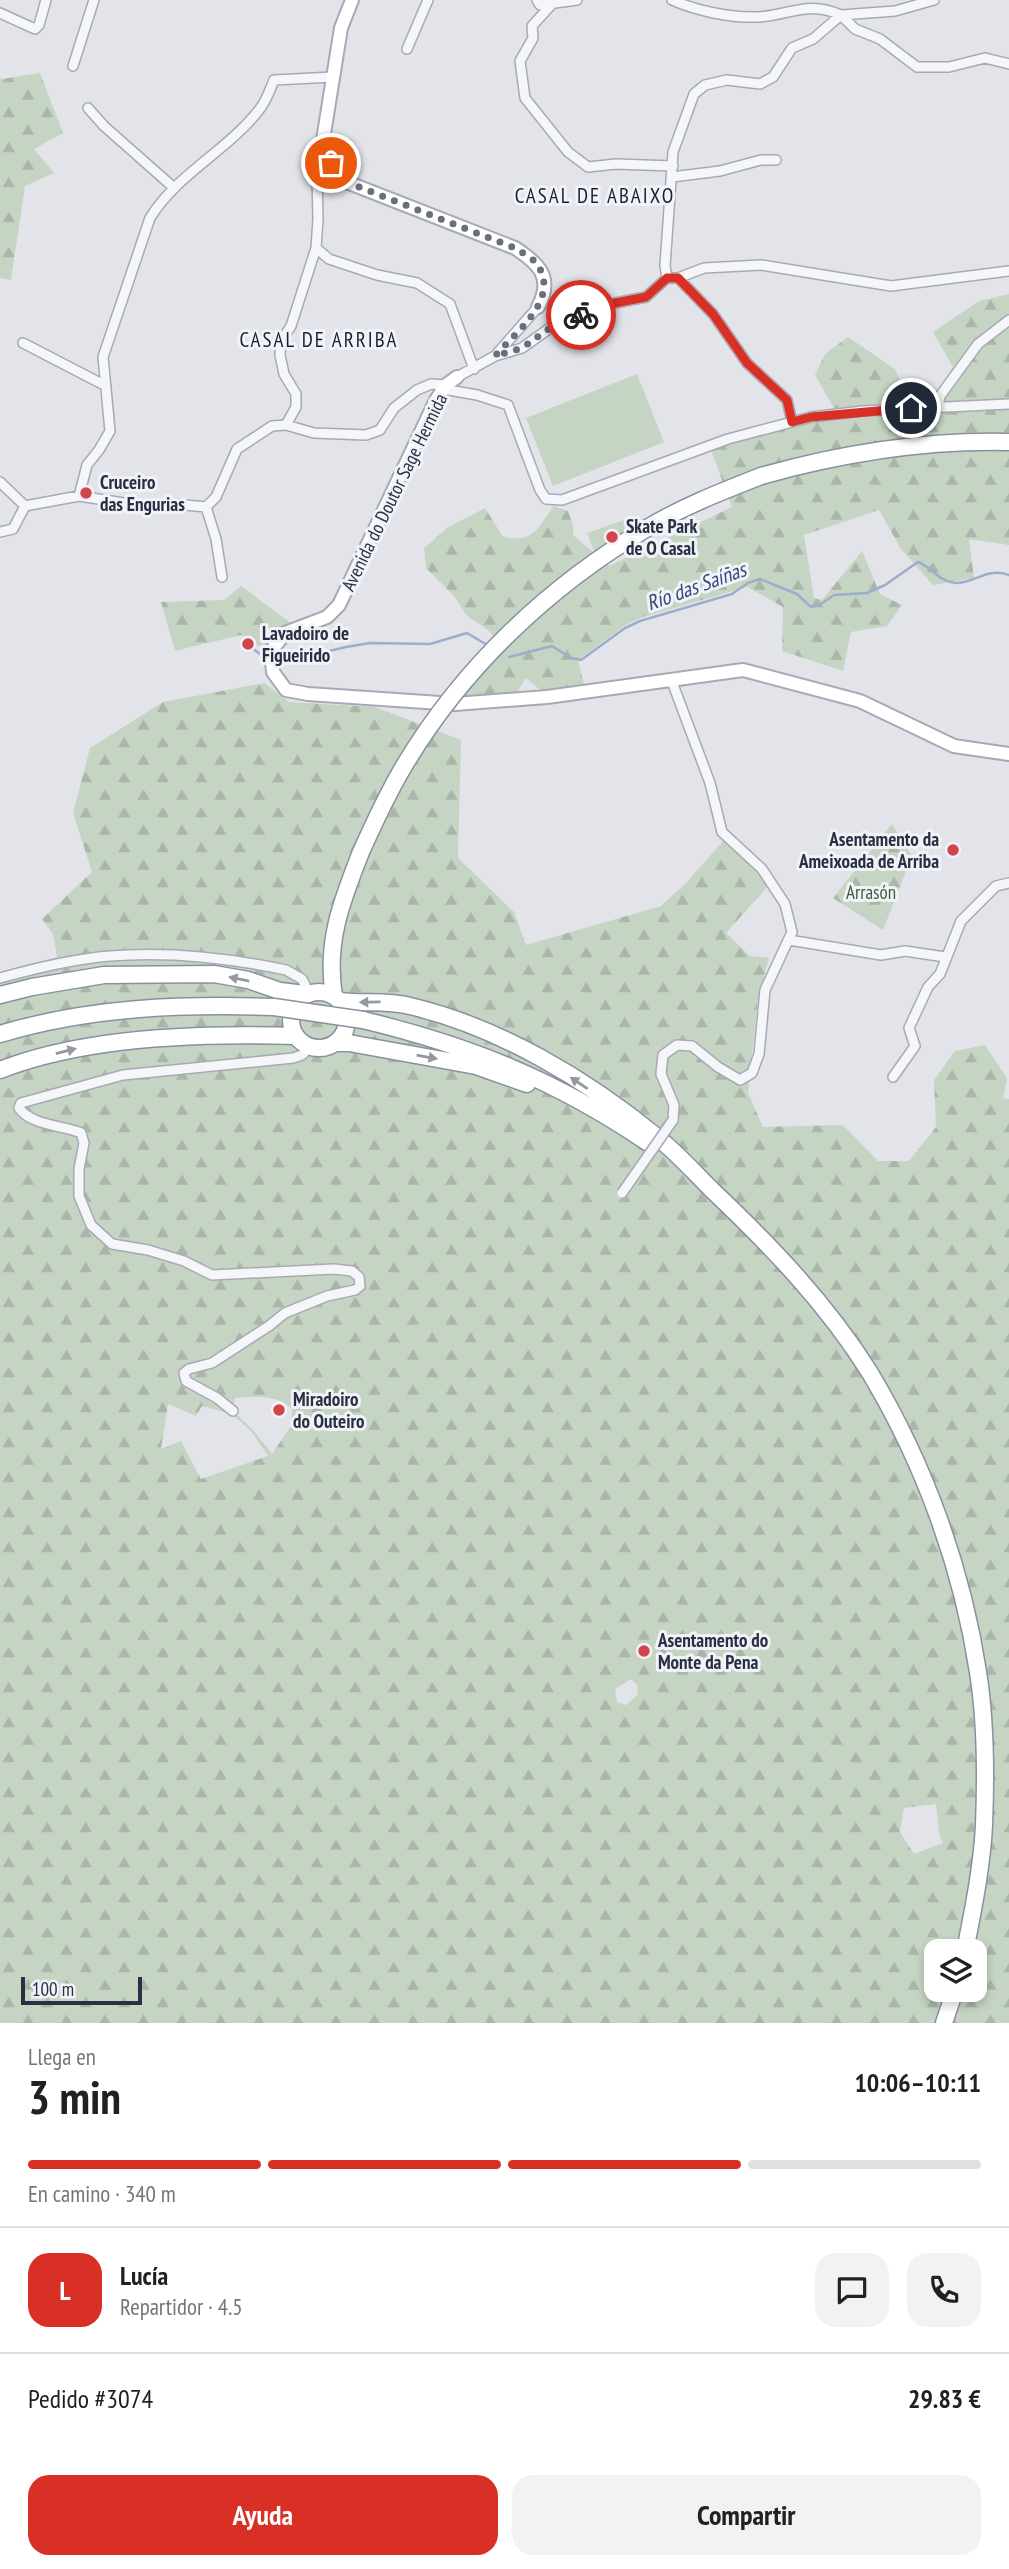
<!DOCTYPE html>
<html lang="es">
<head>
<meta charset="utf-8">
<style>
	:root { --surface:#fff; --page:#f2f2f2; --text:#202124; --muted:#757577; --line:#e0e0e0; --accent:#d93025 }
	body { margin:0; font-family:"PT Sans Narrow",sans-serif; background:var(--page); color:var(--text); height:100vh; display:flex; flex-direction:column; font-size:26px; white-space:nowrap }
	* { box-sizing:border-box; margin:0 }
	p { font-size:23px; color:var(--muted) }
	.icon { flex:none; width:38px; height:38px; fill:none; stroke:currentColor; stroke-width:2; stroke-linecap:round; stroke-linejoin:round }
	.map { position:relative; height:2023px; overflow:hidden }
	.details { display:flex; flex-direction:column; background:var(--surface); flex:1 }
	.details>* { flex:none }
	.tools { position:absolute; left:924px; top:1939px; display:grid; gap:14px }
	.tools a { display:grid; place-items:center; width:63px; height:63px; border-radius:14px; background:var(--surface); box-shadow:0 4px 10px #0003; font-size:35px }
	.scale { position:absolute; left:21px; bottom:18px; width:121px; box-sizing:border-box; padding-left:7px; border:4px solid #293043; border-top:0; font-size:19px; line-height:24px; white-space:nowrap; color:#293043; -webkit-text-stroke:5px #f1f3f8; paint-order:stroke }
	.pin { position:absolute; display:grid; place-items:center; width:60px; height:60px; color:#fff; margin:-30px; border:4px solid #fff; border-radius:50%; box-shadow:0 2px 7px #0007 }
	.courier { position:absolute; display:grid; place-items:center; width:70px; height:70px; margin:-35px; border:5px solid #d93025; border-radius:50%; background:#fff; color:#222; box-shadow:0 2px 9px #0007 }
	.summary em { font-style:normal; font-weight:800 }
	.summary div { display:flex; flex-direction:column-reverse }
	.summary { display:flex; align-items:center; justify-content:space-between; height:119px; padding:0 28px }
	h1 { font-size:46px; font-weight:800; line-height:52px }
	.bar { display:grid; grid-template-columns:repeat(4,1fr); gap:10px 7px; align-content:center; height:84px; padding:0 28px }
	.bar i { height:9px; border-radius:5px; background:var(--line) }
	.bar .on { background:var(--accent) }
	.bar p { grid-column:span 4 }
	.line { display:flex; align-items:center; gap:18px; padding:0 28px; border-top:2px solid var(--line) }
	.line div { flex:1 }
	.round { display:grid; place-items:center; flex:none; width:74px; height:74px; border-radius:21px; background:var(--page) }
	.cta { display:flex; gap:14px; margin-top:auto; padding:14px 28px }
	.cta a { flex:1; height:80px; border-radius:21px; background:var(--accent); color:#fff; font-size:28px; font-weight:800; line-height:80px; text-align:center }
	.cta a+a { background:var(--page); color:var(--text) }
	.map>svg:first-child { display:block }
	.forest { fill:url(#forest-firs); fill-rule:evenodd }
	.green { fill:#c5d4c3 }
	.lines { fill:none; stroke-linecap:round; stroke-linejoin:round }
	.stream { stroke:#9caecb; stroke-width:2.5 }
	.street-casing { stroke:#a7aab5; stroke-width:12 }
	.secondary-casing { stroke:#a7aab5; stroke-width:16 }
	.highway-casing { stroke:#8990a1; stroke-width:19 }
	.street { stroke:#f5f6f9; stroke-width:9 }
	.secondary { stroke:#fff; stroke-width:12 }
	.highway { stroke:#fff; stroke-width:16 }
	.street-bridge-casing { stroke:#a7aab5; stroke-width:12; stroke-linecap:butt }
	.highway-bridge-casing { stroke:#8990a1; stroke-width:19; stroke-linecap:butt }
	.street-bridge { stroke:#f5f6f9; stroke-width:9 }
	.highway-bridge { stroke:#fff; stroke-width:16 }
	.oneway { fill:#9498a1 }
	.done { stroke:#6a6f7d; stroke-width:7; stroke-dasharray:0 12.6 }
	.route { stroke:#d93025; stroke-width:9 }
	.poi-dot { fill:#d1454c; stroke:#f1f3f8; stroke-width:2.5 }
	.labels { text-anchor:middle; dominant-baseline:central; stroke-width:6; stroke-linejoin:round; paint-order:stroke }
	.poi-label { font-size:19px; font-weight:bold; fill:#293043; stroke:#f1f3f8; text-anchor:start }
	.street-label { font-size:19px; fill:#293043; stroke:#f1f3f8 }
	.park-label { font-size:19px; fill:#3a5f36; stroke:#f1f3f8 }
	.neighbourhood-label { font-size:21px; letter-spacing:2px; fill:#1b2134; stroke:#f1f3f8 }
	.water-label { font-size:21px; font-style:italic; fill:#324a78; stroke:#f1f3f8 }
</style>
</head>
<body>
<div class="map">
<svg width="1009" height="2023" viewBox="0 0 1009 2023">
	<defs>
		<pattern id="forest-firs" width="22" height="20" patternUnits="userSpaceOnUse" patternTransform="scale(1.75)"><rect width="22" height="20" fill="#c5d4c3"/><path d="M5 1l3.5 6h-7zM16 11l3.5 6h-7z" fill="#a9b6a9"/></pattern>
	</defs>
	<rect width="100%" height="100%" fill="#e2e4ea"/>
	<!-- forest -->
	<path class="forest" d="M40 73 63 133 34 149 54 173 25 186 11 280 0 278V78L2 79Z
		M1009 294V545L969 539 974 578 933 585 901 549 879 510 804 535 814 598 822 600 862 551 880 594 902 605 887 626 851 632 843 671 782 651 783 607 747 587 643 617 627 624 578 660 585 688 544 693 526 678 516 694 455 697 501 645 488 630 466 615 455 597 426 568 424 548 447 528 485 508 503 537C535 543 536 529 554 506L568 511 573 525V535L609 566 732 507 711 450C751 433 796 422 839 417L815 375 825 354 848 337 895 369 909 400H933L953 367 933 332 979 301Z
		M241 586 295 626 266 651 241 635 175 651 161 602 224 600Z
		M264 683 289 702 375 707 461 740 458 858 514 912 526 945 661 906 687 882 724 840 769 885 726 933 750 956 769 958 758 998 748 1093 763 1127 843 1125 878 1161H909L936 1127 934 1080 955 1051 985 1045 1007 1078 1003 1098 1009 1099V2023H0V972L57 957 53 934 42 919 92 872 73 813 90 748 163 702ZM235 1398C254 1397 278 1394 292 1409L291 1426 272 1454 254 1431 233 1411ZM168 1404 196 1416 202 1406 232 1414 251 1431 268 1456 201 1479 181 1441 161 1449ZM631 1679 637 1685 638 1694 626 1705 617 1702 615 1689ZM936 1804 939 1833 943 1843 914 1854 900 1832 904 1808ZM936 1951H975V1990H936Z
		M892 824 912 856 883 930 833 898Z"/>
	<!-- green -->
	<path class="green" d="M637 374 664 442 553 486 526 418Z
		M627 519 636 542 596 556 587 533Z"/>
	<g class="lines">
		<!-- stream -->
		<path class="stream" d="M252 648 260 654
			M509 657 552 646 571 658 581 660 625 628 640 621 732 594 748 583 760 579 797 594 811 607 821 604 834 595 867 593 885 585 918 562C933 568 939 582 956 583 975 583 987 567 1009 575
			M282 662 346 647 370 643 430 644 467 633 489 646"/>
		<defs>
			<path id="street" d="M537 0 540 5 577 0
				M672 0C697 11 730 18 758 17 792 15 807 0 841 15L895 11 934 0
				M553 3 532 26 533 38 520 61 525 98 568 152 588 167 616 164 673 166
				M0 13 35 29 39 25 46 0
				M407 49 428 0
				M73 66 94 0
				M88 108 104 126 173 187
				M672 177 720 171 761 160H776
				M316 248 329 259 377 275 417 283 450 304 474 369
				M667 278 665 266 673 152 694 94 705 85 727 80 760 84 773 77 792 48 813 39 841 15 855 29 880 39 917 67H949L985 58 1009 64
				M678 278 713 314 747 363 787 400 792 422
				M23 343 106 386
				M495 356 522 348 557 323 615 303 646 297 667 278H678L704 268 761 265 891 286 1009 271
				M457 377 495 356 538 307
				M443 389 477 395 508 405 540 490 546 499 562 500 728 439 811 417 863 411 1009 404
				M938 406 940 396 978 344 1009 320
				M286 425 296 407V394L284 374 280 355 281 341 291 326 316 248 318 219 317 178 329 156
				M0 482 25 506
				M79 496 87 465 99 450 110 431 103 357 150 218C177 174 227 151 259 110 266 102 270 90 274 80L333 77
				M25 506 79 496 149 507 174 504 206 507 216 497 237 449 272 426 286 425 314 433 366 435 380 430 394 408 417 390 431 384 446 385
				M206 507 216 539 222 577
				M0 532 13 529 25 506
				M671 679 710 783 722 832 762 869 785 904 792 932 765 990 759 1054 752 1073 740 1080 718 1067 692 1046 677 1045 663 1055 661 1074 674 1105 673 1120
				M789 940 881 955 905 951 945 957
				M0 978C36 968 73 959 110 956 169 951 229 958 286 970L302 979 309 993
				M893 1077 915 1046 909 1028 928 987 940 974 961 921 996 886 1009 883
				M233 1411 217 1398 186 1381 184 1373 189 1369 212 1363 269 1326 285 1313 327 1296 355 1290 360 1286 359 1277 352 1271 334 1269 212 1275 184 1261 148 1250 112 1244 91 1225 79 1196V1169L84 1143 81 1133C62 1125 32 1126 19 1108L21 1103 123 1075 293 1058 302 1055 311 1047"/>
			<path id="secondary" d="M352 0 341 28 323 140 331 163 349 183 515 248C538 263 554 277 538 307
				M457 377 446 385 436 400 339 605 327 617 285 633 271 651 273 672 286 690 308 694 455 704 547 697 743 670 860 701 954 746 1009 754"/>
			<path id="highway" d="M761 476C843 453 924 440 1009 442
				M291 1020a28 28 0 1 1 56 0a28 28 0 1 1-56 0Z
				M0 995 32 987 104 975 214 974 248 980 280 991 305 994
				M334 996C325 943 342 900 361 852
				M340 1001C364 1004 387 1000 410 1006 499 1027 586 1079 657 1137 676 1152 694 1172 712 1190 770 1245 827 1304 870 1373 924 1463 962 1567 978 1672 986 1722 986 1775 984 1825 982 1867 973 1910 965 1951
				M363 1020C471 1046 555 1080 647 1142
				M0 1034C90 1007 181 1004 274 1007
				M335 1043H349L476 1066 527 1084
				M0 1070C86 1036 203 1033 295 1036
				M944 2023 955 1990"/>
		</defs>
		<!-- street casing -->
		<use href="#street" class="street-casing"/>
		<!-- secondary casing -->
		<use href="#secondary" class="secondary-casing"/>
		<!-- highway casing -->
		<use href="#highway" class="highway-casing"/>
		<!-- street -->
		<use href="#street" class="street"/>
		<!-- secondary -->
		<use href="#secondary" class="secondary"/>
		<!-- highway -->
		<use href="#highway" class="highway"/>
		<defs>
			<path id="street-bridge" d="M622 1193 673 1120"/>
			<path id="highway-bridge" d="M361 852C374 823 387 794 404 766 463 667 550 585 649 527 684 506 723 491 761 476
				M274 1007 363 1020"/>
		</defs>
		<!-- street-bridge casing -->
		<use href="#street-bridge" class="street-bridge-casing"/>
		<!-- highway-bridge casing -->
		<use href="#highway-bridge" class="highway-bridge-casing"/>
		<!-- street-bridge -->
		<use href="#street-bridge" class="street-bridge"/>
		<!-- highway-bridge -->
		<use href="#highway-bridge" class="highway-bridge"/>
	</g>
	<!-- one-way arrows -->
	<defs><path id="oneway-solid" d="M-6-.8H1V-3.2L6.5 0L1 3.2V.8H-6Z" transform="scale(1.75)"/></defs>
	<g class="oneway">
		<use href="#oneway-solid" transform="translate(239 979) rotate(-168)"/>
		<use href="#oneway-solid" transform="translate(370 1002) rotate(179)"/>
		<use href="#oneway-solid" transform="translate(66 1051) rotate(-14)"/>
		<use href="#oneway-solid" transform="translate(427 1057) rotate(10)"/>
		<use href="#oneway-solid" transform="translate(579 1083) rotate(-146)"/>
	</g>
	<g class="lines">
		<!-- done -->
		<path class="done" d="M331 163 349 183 515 248C524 254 536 259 540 269 557 302 514 334 495 356L522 348 557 323 581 315"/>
		<!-- route -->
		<path class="route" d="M581 315 615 303 646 297 667 278H678L713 314 747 363 787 400 792 422 811 417 911 408"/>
	</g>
	<!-- markers -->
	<g class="poi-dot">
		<circle cx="86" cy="493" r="7"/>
		<circle cx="612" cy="537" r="7"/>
		<circle cx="248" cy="644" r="7"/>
		<circle cx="953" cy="850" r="7"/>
		<circle cx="279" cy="1410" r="7"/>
		<circle cx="644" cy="1651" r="7"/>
	</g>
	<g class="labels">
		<!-- poi labels -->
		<g class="poi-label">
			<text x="100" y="482">Cruceiro<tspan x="100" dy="22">das Engurias</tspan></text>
			<text x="626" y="526">Skate Park<tspan x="626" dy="22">de O Casal</tspan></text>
			<text x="262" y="633">Lavadoiro de<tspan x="262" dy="22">Figueirido</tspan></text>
			<text x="939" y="839" text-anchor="end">Asentamento da<tspan x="939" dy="22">Ameixoada de Arriba</tspan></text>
			<text x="293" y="1399">Miradoiro<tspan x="293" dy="22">do Outeiro</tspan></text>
			<text x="658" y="1640">Asentamento do<tspan x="658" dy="22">Monte da Pena</tspan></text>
		</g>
		<!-- street labels -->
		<g class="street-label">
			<text transform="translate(394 492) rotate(-64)">Avenida do Doutor Sage Hermida</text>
		</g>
		<!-- park labels -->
		<g class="park-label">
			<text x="871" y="892">Arrasón</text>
		</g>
		<!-- neighbourhood labels -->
		<g class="neighbourhood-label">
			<text x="595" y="195">CASAL DE ABAIXO</text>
			<text x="319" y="339">CASAL DE ARRIBA</text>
		</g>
		<!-- water labels -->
		<g class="water-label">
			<text transform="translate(696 586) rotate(-20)">Río das Saíñas</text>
		</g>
	</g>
</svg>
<div class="tools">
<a><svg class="icon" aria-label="layers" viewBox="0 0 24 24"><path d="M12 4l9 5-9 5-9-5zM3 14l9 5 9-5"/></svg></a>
</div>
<div class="scale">100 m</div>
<div class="pin" style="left:331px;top:163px;background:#ea580c"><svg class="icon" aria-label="bag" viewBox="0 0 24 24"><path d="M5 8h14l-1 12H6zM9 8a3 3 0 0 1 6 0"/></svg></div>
<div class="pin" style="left:911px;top:408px;background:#1f2937"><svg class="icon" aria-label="home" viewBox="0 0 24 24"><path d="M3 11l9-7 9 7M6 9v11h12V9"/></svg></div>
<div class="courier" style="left:581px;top:315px"><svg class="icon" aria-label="bike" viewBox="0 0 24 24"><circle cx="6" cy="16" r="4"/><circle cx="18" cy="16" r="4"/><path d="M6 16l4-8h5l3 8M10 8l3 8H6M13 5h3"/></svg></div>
</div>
<section class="details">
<div class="summary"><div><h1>3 min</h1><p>Llega en</p></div><em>10:06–10:11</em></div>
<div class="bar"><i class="on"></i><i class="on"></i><i class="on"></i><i></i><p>En camino · 340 m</p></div>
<div class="line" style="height:126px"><b class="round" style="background:var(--accent);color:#fff">L</b><div><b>Lucía</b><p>Repartidor · 4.5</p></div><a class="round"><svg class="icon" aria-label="chat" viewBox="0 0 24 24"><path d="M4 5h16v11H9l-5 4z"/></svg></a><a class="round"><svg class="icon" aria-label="phone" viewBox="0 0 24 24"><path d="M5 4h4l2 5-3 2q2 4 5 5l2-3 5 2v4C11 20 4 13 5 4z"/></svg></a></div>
<div class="line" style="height:91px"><div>Pedido #3074</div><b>29.83 €</b></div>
<div class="cta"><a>Ayuda</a><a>Compartir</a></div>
</section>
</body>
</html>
